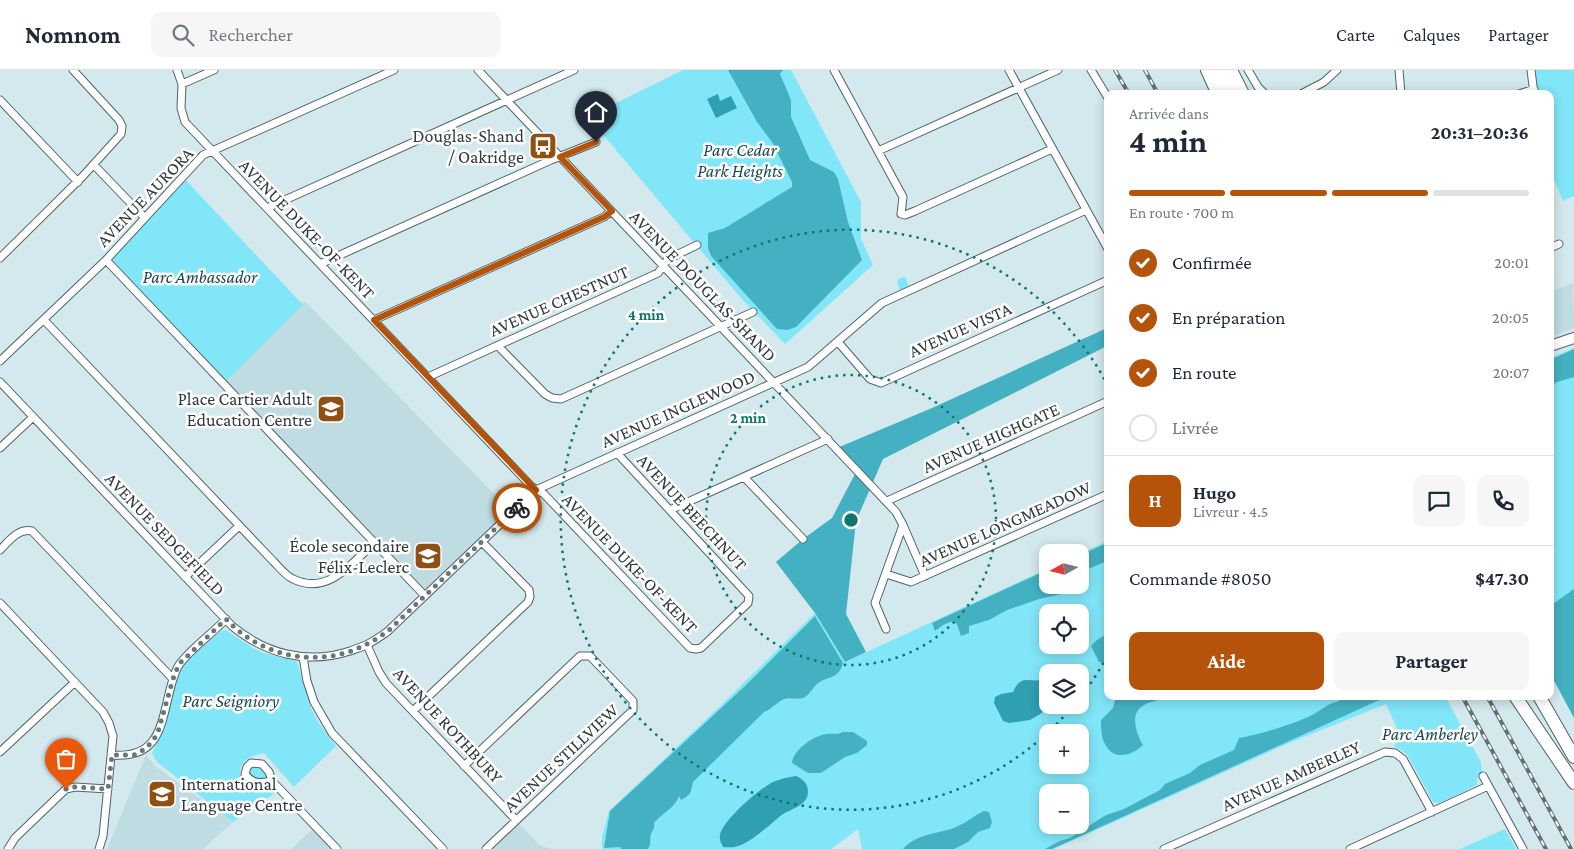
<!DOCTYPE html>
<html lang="fr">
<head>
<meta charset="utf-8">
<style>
	:root { --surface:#fff; --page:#f6f6f7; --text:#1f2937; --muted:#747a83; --line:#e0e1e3; --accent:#b45309 }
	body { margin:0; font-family:"Crimson Pro",serif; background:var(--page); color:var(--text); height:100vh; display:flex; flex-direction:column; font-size:19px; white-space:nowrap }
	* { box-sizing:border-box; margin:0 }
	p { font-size:16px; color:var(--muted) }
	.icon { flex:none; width:28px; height:28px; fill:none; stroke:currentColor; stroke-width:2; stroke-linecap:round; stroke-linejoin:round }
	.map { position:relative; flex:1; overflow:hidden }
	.sheet { position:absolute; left:1104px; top:20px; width:450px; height:610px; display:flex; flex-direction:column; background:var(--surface); border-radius:10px; box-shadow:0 2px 12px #0003 }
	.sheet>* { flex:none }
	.needle { width:32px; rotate:262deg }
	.fabs { position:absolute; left:1039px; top:474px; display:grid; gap:10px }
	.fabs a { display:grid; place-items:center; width:50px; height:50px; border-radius:10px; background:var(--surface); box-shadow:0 2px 12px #0003; font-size:25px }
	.pin { position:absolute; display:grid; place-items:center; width:42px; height:42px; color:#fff; margin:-51px -21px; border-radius:50% 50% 50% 0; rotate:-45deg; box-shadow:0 0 5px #0007 }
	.pin .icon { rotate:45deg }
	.courier { position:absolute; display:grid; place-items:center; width:50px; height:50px; margin:-25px; border:4px solid #b45309; border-radius:50%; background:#fff; color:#222; box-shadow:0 1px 6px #0007 }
	.headline em { font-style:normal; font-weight:700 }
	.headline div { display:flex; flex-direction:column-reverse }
	.headline { display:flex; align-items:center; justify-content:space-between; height:85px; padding:0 25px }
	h1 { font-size:32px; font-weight:700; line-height:38px }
	.bar { display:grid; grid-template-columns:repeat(4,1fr); gap:8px 5px; align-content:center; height:60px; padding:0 25px }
	.bar i { height:6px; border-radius:4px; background:var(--line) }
	.bar .selected { background:var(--accent) }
	.bar p { grid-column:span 4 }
	.line { display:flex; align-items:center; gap:12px; padding:0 25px; border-top:1px solid var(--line) }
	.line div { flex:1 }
	.round { display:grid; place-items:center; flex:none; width:52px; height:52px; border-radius:10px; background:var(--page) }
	ol { padding:0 25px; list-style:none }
	li { display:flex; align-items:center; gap:15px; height:55px }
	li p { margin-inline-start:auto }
	li .icon { padding:5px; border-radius:50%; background:var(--accent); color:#fff; stroke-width:4 }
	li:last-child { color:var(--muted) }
	li i { width:28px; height:28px; border:2px solid var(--line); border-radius:50% }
	.button { display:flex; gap:10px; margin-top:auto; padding:10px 25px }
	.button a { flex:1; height:58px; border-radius:10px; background:var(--accent); color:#fff; font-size:20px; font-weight:700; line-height:58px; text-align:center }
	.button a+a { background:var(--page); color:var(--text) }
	header { display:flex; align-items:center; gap:30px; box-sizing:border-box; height:70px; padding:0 25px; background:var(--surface); border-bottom:1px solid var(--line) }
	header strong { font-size:24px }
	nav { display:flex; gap:28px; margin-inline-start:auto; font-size:18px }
	.search { width:350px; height:45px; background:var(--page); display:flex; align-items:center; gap:12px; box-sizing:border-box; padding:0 18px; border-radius:10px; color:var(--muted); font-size:19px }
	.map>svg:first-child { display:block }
	.built { fill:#bedce2 }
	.green { fill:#81e6f8; fill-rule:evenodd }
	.forest { fill:#44b1c2 }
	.water { fill:#2fa0b1 }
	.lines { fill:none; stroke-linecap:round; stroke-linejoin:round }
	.street-casing { stroke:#506367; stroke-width:9 }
	.secondary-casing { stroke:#506367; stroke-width:12 }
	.highway-casing { stroke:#506367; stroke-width:14 }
	.street { stroke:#fff; stroke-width:7 }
	.secondary { stroke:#fff; stroke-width:10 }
	.highway { stroke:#fff; stroke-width:12 }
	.rail-casing { stroke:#637173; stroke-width:4 }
	.rail { stroke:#fff; stroke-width:2; stroke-dasharray:5.5; stroke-linecap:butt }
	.done { stroke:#697779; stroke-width:5; stroke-dasharray:0 9 }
	.route { stroke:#b45309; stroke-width:6 }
	.ring { fill:none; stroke:#0f766e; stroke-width:2.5; stroke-dasharray:2.5 5 }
	.labels { text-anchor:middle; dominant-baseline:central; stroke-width:5; stroke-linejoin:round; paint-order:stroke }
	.poi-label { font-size:18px; fill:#30393b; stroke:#fff; text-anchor:end }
	.park-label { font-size:18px; font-style:italic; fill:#1b4b52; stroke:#fff }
	.street-label { font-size:18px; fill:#30393b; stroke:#fff }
	.centre { fill:#0f766e; stroke:#fff; stroke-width:2.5 }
	.ring-label { font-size:15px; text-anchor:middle; font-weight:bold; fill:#0f766e; stroke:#fff; stroke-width:5; stroke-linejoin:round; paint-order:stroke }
</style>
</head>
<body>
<header>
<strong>Nomnom</strong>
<div class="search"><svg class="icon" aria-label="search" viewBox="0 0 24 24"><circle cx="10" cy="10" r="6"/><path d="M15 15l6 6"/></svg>Rechercher</div>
<nav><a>Carte</a><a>Calques</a><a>Partager</a></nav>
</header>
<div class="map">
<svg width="1574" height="779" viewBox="0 0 1574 779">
	<rect width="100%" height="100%" fill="#d3e9ed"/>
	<!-- built -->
	<path class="built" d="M1573 213 1574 258 1550 267V222Z
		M305 231 512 442 425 526 225 312Z
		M146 685 155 696 233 752 203 779H107Z
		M516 750 539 775 551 779H486Z
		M314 758 335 779H291Z"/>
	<!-- green -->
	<path class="green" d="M683 0H791L861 132V169L873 195 785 274 741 228 588 47Z
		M1535 0H1574V126L1563 131 1553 107 1550 108V24H1537Z
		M182 106 303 235 225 312 106 190Z
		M905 207 909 216 900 220 897 211 900 208Z
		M1574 278V648L1550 603V288Z
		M1107 471 1108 626H1445L1481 692 1482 703 1477 708V715L1440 733 1433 732 1408 686 1402 680 1394 677 1399 663 1386 634 1289 673 1054 779H862L858 759 831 779H602V767L609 741 715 641 815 543 845 592 1047 499 1048 515H1080V484ZM1048 542H1080V575H1048ZM1048 602H1080V635H1048ZM1048 662H1080V695H1048ZM1048 722H1080V755H1048Z
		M226 560 253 578 264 583 296 591 298 595 311 638 318 652 336 676 294 717 264 683C258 685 250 686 246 690 236 698 239 714 252 718 258 720 265 717 271 717L276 722 233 752 157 692 152 683 163 661 175 613 182 595 221 561Z
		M252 696H258L266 705V708L253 709 249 701Z
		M1505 759 1516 779H1460Z"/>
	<!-- forest -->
	<path class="forest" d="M728 0H783L780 4 791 30V47L810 90 834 102 838 109 848 152 862 190 796 257 787 260 777 259 711 186 708 178V163L725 158 792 117V112L772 72 757 52Z
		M1107 258V276L883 389 856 451 846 544 866 582 845 592 815 543 776 492 803 469 832 448 857 400 837 378 932 338Z
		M1574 279V307L1557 312 1550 317V290Z
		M1107 473V491L1086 500 1080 504V485Z
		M1047 500 1048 515H1069L1061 524 1039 529 1007 540 989 550 969 556V563L961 566 957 554 953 551 943 555 935 561 932 553Z
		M1574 519V648L1550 603V536Z
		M815 546 843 593C839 610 826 606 817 614 812 618 810 625 803 628 797 630 790 627 784 629 777 632 772 639 764 642L693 712C690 723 693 723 681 730L679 726C675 738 662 743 654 753 655 759 653 759 651 764 649 770 652 772 648 779H621L620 777 604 778 610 741 745 616Z
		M1107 564V593L1099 592 1091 576 1097 570Z
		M1116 626H1167C1159 631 1151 631 1144 635 1129 643 1136 663 1143 675 1132 686 1113 691 1105 674 1101 667 1101 658 1101 650L1113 638Z
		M1346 626H1388L1052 779H1045L1060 771 1070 768 1106 745 1124 739 1160 720 1165 714 1190 703 1200 695 1234 680 1239 668C1261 664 1287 656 1308 647 1315 644 1321 639 1328 635 1335 632 1341 631 1346 626Z
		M843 662H853L867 671V675L857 683 845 687 821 703H808L792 693C793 680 814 665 827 664 834 663 836 665 843 662Z
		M984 741 989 742 992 752 990 758 978 762 968 772 954 779H903C919 761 942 765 960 755 969 751 975 745 984 741Z"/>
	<!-- water -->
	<path class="water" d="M718 24 720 31 731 26 737 38 716 48 707 29Z
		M1047 607 1048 635H1051L1040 644 1030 650 1009 653 1003 651 994 633 995 627 1001 624 1013 622C1022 600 1034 617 1047 607Z
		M796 706C801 708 805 711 807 716 813 736 789 738 779 747 771 754 748 774 738 776 733 778 728 777 723 777 721 773 719 770 720 765 723 750 759 719 773 712 780 709 788 707 796 706Z"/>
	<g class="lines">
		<defs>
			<path id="street" d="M177 0 182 14 181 38 185 52 532 417 544 424 690 578 696 579 701 578 748 533 749 526 617 383
				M478 0 896 442 903 455 875 533 886 559
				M834 0 903 127 901 144 905 145 915 141 1052 79
				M1009 0 1108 179
				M1091 0 1108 28
				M1248 0 1258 17 1265 24
				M1399 0 1401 24
				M1531 0 1534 24
				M182 14 214 0
				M1301 24 1324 12 1337 0
				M1519 24 1534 19
				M0 30 78 112
				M878 81 1058 0
				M94 95 144 147
				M267 138 574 0
				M1550 178 1559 174
				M0 188 83 106 121 64 122 56 119 50 73 0
				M106 190 425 526
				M320 194 551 90 596 72
				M44 250 273 491C279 497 286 506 293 509 328 526 352 493 375 472
				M374 250 604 147 611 141
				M838 272 870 309 881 313 1108 210
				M498 276 545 324 552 328 561 329 753 242
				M0 291 106 190 203 85 394 0
				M428 307 658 203 668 189 697 175
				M0 312 232 556C266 584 307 595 350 581 355 579 362 577 368 574 374 571 381 566 387 562L536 420 808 297 882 233 1086 140
				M0 378 33 347
				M744 407 803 469
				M887 431 1108 331
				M670 440 828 369
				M903 455 925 506
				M0 480C9 471 18 458 32 461L173 609
				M886 504 911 512 1108 424
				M185 507 239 456
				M0 533 103 642 109 653 113 666 103 766 99 779
				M367 575 379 602 386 613 516 750
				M303 587 307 611 314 632 332 663 443 779
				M413 641 528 532 530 527 529 520 482 472
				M0 682 75 612
				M112 685C161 689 161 653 171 616 173 609 175 601 179 595 189 580 213 563 226 549
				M464 696 580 586H590L633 631V640L486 779
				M1483 706 1523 779
				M272 711C261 713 253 715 245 704L247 697 251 693 262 694 269 702 272 711 337 779
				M8 779 15 768 66 719 75 717 108 719
				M1164 779 1385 682 1395 683 1403 689 1432 742
				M1350 779 1488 716"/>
			<path id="secondary" d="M1550 276 1574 268"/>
			<path id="highway" d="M1207 0 1218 24
				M1220 0 1231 24
				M1231 0 1243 24
				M1515 626 1574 713
				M1539 626 1574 687"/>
		</defs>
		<!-- street casing -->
		<use href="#street" class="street-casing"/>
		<!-- secondary casing -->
		<use href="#secondary" class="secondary-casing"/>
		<!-- highway casing -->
		<use href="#highway" class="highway-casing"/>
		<!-- street -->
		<use href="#street" class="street"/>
		<!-- secondary -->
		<use href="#secondary" class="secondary"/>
		<!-- highway -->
		<use href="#highway" class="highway"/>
		<defs>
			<path id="rail" d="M1115 0 1129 24
				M1145 0 1158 24
				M1462 626 1546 779
				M1487 626 1571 779"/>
		</defs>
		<!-- rail casing -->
		<use href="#rail" class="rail-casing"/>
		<!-- rail -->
		<use href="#rail" class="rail"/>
	</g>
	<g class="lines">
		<!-- done -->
		<path class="done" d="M66 719 74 717 108 719 112 685H134L145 679 153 671 158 662 173 609 179 594 226 549C262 588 320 599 367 574 374 571 380 566 387 562L517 438"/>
		<!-- route -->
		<path class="route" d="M517 438 536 420 374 250 604 147 612 141 560 87 596 72"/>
	</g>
	<!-- distance rings -->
	<g class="ring">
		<circle cx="851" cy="450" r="145"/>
		<path d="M1107 586A290 290 0 0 1 1081 627M1073 636A290 290 0 1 1 1107 314"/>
	</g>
	<!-- icons -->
	<defs>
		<symbol id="bus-square" viewBox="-11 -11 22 22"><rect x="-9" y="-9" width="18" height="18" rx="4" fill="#8e5113" stroke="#fff"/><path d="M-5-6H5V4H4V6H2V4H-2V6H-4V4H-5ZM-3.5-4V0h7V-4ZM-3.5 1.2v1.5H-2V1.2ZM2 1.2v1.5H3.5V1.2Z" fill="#fff"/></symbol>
		<symbol id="school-square" viewBox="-11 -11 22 22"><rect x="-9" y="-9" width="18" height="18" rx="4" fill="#8e5113" stroke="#fff"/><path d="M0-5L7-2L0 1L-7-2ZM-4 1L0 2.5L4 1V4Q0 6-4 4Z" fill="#fff"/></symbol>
		<symbol id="university-square" viewBox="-11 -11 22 22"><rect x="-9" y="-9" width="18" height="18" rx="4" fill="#8e5113" stroke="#fff"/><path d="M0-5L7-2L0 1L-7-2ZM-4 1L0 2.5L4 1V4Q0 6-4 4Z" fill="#fff"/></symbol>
	</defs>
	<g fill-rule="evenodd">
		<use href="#bus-square" x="527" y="60" width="32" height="32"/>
		<use href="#school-square" x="315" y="323" width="32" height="32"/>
		<use href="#school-square" x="412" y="470" width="32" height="32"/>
		<use href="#university-square" x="146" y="708" width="32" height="32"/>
	</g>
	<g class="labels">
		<!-- poi labels -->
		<g class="poi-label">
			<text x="524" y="66">Douglas-Shand<tspan x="524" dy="21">/ Oakridge</tspan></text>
			<text x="312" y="329">Place Cartier Adult<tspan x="312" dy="21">Education Centre</tspan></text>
			<text x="409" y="476">École secondaire<tspan x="409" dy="21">Félix-Leclerc</tspan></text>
			<text x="181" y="714" text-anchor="start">International<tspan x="181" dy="21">Language Centre</tspan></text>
		</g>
		<!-- park labels -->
		<g class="park-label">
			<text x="740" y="80">Parc Cedar<tspan x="740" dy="21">Park Heights</tspan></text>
			<text x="200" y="207">Parc Ambassador</text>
			<text x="231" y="631">Parc Seigniory</text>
			<text x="1430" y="664">Parc Amberley</text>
		</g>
		<!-- street labels -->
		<g class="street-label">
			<text transform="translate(145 127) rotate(-46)">AVENUE AURORA</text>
			<text transform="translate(307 159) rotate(46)">AVENUE DUKE-OF-KENT</text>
			<text transform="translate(703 216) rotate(46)">AVENUE DOUGLAS-SHAND</text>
			<text transform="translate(559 231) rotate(-24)">AVENUE CHESTNUT</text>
			<text transform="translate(960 260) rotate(-24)">AVENUE VISTA</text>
			<text transform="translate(678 339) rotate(-24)">AVENUE INGLEWOOD</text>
			<text transform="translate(991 368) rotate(-24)">AVENUE HIGHGATE</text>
			<text transform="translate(692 442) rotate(47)">AVENUE BEECHNUT</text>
			<text transform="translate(1005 454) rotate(-24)">AVENUE LONGMEADOW</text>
			<text transform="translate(165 464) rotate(46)">AVENUE SEDGEFIELD</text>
			<text transform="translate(630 493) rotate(46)">AVENUE DUKE-OF-KENT</text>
			<text transform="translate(448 655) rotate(47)">AVENUE ROTHBURY</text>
			<text transform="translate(561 688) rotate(-43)">AVENUE STILLVIEW</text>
			<text transform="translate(1291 706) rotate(-24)">AVENUE AMBERLEY</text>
		</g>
	</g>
	<circle cx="851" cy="450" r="8" class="centre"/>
	<g class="ring-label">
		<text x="646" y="250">4 min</text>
		<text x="748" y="353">2 min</text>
	</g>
</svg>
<div class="fabs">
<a><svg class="needle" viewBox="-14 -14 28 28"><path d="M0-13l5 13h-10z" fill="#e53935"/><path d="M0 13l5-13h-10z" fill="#747a83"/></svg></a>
<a><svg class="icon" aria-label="locate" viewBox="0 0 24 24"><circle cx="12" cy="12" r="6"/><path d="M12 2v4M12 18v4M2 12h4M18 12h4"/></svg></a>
<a><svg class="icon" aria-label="layers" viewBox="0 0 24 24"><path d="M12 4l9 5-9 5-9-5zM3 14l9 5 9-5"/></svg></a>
<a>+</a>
<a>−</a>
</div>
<div class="pin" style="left:66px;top:719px;background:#ea580c"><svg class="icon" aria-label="bag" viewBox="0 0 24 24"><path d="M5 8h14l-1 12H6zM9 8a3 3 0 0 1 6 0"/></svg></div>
<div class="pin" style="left:596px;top:72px;background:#1f2937"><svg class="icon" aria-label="home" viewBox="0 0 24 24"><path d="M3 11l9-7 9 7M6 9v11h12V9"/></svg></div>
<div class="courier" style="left:517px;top:438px"><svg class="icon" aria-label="bike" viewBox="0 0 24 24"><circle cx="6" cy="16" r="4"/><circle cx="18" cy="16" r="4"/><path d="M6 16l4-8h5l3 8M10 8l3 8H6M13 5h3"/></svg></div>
<section class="sheet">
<div class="headline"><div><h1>4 min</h1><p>Arrivée dans</p></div><em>20:31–20:36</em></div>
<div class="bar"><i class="selected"></i><i class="selected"></i><i class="selected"></i><i></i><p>En route · 700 m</p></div>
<ol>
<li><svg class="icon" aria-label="check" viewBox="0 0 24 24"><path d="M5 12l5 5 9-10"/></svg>Confirmée<p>20:01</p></li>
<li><svg class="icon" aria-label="check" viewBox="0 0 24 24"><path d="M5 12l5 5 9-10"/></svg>En préparation<p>20:05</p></li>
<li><svg class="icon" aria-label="check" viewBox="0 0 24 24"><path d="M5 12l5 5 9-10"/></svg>En route<p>20:07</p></li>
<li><i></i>Livrée</li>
</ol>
<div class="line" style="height:90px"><b class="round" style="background:var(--accent);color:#fff">H</b><div><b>Hugo</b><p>Livreur · 4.5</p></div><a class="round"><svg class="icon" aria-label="chat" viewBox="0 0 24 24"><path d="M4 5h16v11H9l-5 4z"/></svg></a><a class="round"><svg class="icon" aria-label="phone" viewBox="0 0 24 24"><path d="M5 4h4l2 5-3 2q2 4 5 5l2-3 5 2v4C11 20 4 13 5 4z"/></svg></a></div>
<div class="line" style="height:65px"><div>Commande #8050</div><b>$47.30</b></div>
<div class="button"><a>Aide</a><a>Partager</a></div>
</section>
</div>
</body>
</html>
